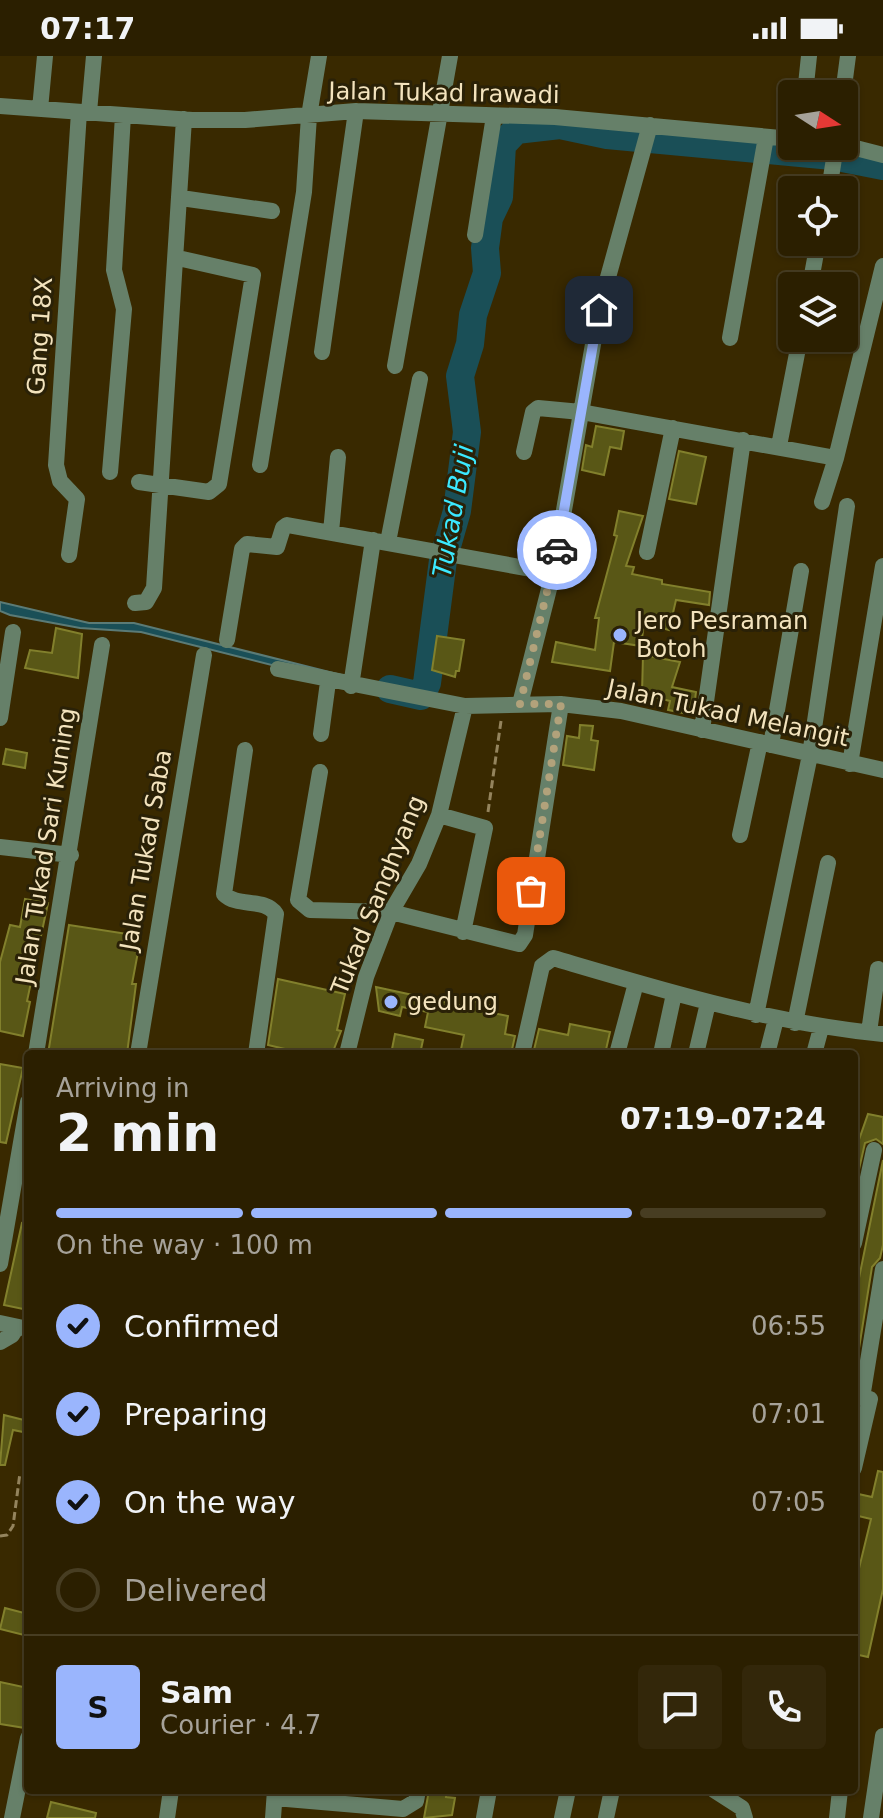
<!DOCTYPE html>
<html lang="en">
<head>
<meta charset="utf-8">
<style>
	:root { --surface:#2b1f00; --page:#33270a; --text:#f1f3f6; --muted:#a6a299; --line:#473d22; --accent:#9ab5fd }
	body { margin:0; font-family:"DejaVu Sans",sans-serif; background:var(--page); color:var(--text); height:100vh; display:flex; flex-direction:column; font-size:30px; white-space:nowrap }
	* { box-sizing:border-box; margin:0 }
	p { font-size:26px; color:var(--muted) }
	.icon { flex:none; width:44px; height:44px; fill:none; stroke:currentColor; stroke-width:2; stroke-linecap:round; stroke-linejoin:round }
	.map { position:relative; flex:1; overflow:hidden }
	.side { position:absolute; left:24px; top:994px; width:834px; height:744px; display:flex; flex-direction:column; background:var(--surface); border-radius:8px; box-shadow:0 2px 6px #0004,0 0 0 2px var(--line) }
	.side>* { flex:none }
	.needle { width:52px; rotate:102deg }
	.fabs { position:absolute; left:778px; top:24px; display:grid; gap:16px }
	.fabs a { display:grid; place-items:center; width:80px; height:80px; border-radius:8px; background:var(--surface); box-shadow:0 2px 6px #0004,0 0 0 2px var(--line); font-size:40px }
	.pin { position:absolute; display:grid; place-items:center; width:68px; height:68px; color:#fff; margin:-34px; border-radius:16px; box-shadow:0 4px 12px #0006 }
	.courier { position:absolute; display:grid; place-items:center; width:80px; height:80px; margin:-40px; border:6px solid #9ab5fd; border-radius:50%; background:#fff; color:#222; box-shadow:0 2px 10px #0007 }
	.head em { font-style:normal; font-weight:800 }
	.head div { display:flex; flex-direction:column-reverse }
	.head { display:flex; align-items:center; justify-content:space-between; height:136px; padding:0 32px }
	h1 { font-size:52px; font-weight:800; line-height:60px }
	.bar { display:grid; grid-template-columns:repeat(4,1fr); gap:12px 8px; align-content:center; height:96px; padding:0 32px }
	.bar i { height:10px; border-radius:6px; background:var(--line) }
	.bar .on { background:var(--accent) }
	.bar p { grid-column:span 4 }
	.line { display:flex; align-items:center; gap:20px; padding:0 32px; border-top:2px solid var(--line) }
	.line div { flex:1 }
	.round { display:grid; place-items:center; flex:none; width:84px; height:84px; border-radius:8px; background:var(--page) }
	ol { padding:0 32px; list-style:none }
	li { display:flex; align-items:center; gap:24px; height:88px }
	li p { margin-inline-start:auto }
	li .icon { padding:8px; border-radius:50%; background:var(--accent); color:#111; stroke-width:4 }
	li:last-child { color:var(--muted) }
	li i { width:44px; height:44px; border:4px solid var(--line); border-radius:50% }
	.status { display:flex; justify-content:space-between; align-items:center; height:56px; padding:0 40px; background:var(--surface); direction:ltr }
	.status svg { height:22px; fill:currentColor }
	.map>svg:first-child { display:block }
	.water { fill:#1a4f57; stroke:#5b7b76; stroke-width:2 }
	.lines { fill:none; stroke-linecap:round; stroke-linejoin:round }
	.river { stroke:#1a4f57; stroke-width:28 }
	.building { fill:#595716; stroke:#82802c; stroke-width:2 }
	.path { stroke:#94845d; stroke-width:3; stroke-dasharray:8 4; stroke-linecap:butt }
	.minor { stroke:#668069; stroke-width:16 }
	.done { stroke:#b2a27b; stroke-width:8; stroke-dasharray:0 14.4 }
	.route { stroke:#9ab5fd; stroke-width:10 }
	.poi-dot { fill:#9ab5fd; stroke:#2a2107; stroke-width:3 }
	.labels { text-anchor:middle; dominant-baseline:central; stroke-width:6; stroke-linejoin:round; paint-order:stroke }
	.street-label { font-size:24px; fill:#f3e3bd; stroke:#2a2107 }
	.poi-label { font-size:24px; fill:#f3e3bd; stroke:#2a2107; text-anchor:start }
	.water-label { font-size:26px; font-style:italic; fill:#3be9ff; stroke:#2a2107 }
</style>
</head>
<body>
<div class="status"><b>07:17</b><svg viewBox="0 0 49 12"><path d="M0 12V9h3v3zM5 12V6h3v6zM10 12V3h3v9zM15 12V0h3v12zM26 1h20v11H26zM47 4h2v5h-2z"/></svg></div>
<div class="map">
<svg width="883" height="1762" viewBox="0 0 883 1762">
	<rect width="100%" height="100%" fill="#392900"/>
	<!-- water -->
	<path class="water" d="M0 546 89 567H134L369 626 315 620 141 576 80 572 10 559 0 555Z"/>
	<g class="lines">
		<!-- river -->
		<path class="river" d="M390 633 421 640 427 627 443 504 457 455 467 376 460 320 470 288 473 259 487 217 485 192 489 162 499 141 502 89 516 74 560 69 607 79 832 100 883 110"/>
	</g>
	<!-- building -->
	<path class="building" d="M596 370 624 375 621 393 610 391 604 419 582 414 586 389 592 391Z
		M679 395 706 401 696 448 669 443Z
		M619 455 643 460 626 510 634 511 632 518 662 524V528L710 536 709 549 676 544 669 574 644 567 641 590 614 586 610 615 552 606 556 586 595 594 599 562H595L617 480 614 479Z
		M56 572 82 578 78 622 25 612 30 594 52 597Z
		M437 580 464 584 459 615H456L455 621 432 614Z
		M643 599 680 606 672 631 696 636 693 659 668 654 670 645 642 638Z
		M580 669 593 670 591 684 598 685 594 714 563 709 567 680 579 682Z
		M6 693 27 697 25 712 3 708Z
		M25 843 48 847 27 945 30 946 23 980 0 975V906L10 869 20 871Z
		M69 869 134 879 131 894 138 896 132 928H136L127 998H48Z
		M278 923 345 938 337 974 341 975 332 998H306L268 989Z
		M376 931 468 951 469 944 489 949 488 956 508 960 505 978 515 980 511 998H460L464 979 425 971 428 956 402 951 400 960 379 955Z
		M570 968 610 976 605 998H533L539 973 568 979Z
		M395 978 423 984 420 998H391Z
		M0 1008 23 1012 6 1087 0 1086Z
		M868 1058 883 1061V1088L876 1083 865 1087 854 1135V1098Z
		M883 1104V1189L880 1202 872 1211 856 1311 854 1221 859 1222Z
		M22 1167 28 1168V1254L4 1249Z
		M4 1359 28 1365V1377L13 1374 5 1409H0Z
		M878 1415 883 1416V1533L868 1601 854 1598V1533L871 1463 854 1459V1437L872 1441Z
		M5 1552 28 1558V1580L0 1573Z
		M0 1626 28 1632 25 1672 0 1668Z
		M429 1734H447L446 1741 455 1742 452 1759 424 1762Z
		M51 1746 96 1757 95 1762H47Z"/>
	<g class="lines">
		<!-- path -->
		<path class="path" d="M488 756 501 665
			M0 1480 7 1479 13 1470 20 1417"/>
		<!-- minor -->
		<path class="minor" d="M805 38 809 0
			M843 38 848 0
			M0 50 192 64H245L356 55 555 61 792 83
			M40 53 45 0
			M89 56 94 0
			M844 89 883 99
			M829 134 836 90
			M181 142 272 155
			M475 179 494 60
			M810 230 818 186
			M730 282 766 81
			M322 296 356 55
			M395 310 450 0
			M779 390 800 282
			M524 396 533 356 538 352 581 356 836 402 822 446
			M836 402 883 210
			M260 409 304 136 309 60 319 0
			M110 416 124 253 114 214 123 59
			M139 426 209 436 219 428 253 219 178 202
			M331 476 338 401
			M388 486 420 323
			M647 496 673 372
			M69 499 77 443 60 425 56 409 79 56
			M135 547 146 546 154 532 184 63
			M227 584 242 493 247 488 277 491 283 472 287 469 553 517
			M278 613 465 650 561 648 621 655 883 714
			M351 630 373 484
			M520 648 553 517 599 254 650 69
			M0 662 13 576
			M702 674 743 384
			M321 678 328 626
			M771 689 801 515
			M245 694 224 838C238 852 264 841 276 858L256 998
			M850 708 883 510
			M320 716 298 844 310 854 391 856 519 888 525 879 561 648
			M439 759 485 772 463 876
			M740 779 760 686
			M0 791 71 799
			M756 959 810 699 847 450
			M795 967 828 807
			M869 976 878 913
			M36 998 102 589
			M138 998 204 599
			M347 998 366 921 391 856 419 808 439 759 465 650
			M522 998 542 910 553 902C662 934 769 967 883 978
			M617 998 636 927
			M661 998 674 938
			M696 998 708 947
			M767 998 776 963
			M814 998 821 972
			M854 1187 874 1094
			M0 1208 28 1046
			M0 1267 28 1273
			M0 1286 12 1279 17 1271
			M862 1342 883 1213
			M854 1412 870 1343
			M714 1734 742 1752 745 1762
			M275 1742 403 1753 416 1745 418 1734
			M12 1762 28 1682
			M167 1762 171 1734
			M273 1762 275 1734
			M484 1762 489 1734
			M562 1762 568 1734
			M606 1762 612 1734
			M837 1762 840 1734
			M871 1762 883 1680"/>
	</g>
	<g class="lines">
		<!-- done -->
		<path class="done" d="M531 835 561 648H520L557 494"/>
		<!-- route -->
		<path class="route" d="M557 494 599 254"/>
	</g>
	<!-- markers -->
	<g class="poi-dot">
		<circle cx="620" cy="579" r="8"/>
		<circle cx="391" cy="946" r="8"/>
	</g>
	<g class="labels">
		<!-- street labels -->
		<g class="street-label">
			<text transform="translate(444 37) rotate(1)">Jalan Tukad Irawadi</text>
			<text transform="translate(40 280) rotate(-86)">Gang 18X</text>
			<text transform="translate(728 657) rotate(12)">Jalan Tukad Melangit</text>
			<text transform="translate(46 790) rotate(-81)">Jalan Tukad Sari Kuning</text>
			<text transform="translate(146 794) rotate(-80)">Jalan Tukad Saba</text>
			<text transform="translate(378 839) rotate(-68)">Tukad Sanghyang</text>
		</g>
		<!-- poi labels -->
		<g class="poi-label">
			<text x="636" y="565">Jero Pesraman<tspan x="636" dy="28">Botoh</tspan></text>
			<text x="407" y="946">gedung</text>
		</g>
		<!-- water labels -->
		<g class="water-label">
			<text transform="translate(453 455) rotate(-80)">Tukad Buji</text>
		</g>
	</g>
</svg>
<div class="fabs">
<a><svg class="needle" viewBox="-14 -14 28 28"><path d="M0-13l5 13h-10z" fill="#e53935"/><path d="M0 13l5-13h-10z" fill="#a6a299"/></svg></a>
<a><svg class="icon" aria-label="locate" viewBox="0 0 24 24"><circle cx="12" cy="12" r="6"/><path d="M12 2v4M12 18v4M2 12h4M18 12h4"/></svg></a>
<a><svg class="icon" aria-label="layers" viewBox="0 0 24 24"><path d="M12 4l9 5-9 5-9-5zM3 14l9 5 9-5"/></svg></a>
</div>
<div class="pin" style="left:531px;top:835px;background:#ea580c"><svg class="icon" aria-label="bag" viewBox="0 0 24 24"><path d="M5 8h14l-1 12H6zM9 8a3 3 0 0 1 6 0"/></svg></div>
<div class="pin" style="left:599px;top:254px;background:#1f2937"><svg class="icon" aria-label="home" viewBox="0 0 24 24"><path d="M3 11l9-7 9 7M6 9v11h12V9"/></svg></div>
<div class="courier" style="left:557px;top:494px"><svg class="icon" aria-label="car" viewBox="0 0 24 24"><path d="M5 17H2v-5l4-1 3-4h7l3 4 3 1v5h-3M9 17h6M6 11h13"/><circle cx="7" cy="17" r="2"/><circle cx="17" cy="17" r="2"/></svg></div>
<section class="side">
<div class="head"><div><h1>2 min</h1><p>Arriving in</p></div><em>07:19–07:24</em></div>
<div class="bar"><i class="on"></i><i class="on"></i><i class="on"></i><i></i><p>On the way · 100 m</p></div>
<ol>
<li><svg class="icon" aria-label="check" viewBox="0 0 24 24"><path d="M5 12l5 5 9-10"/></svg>Confirmed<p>06:55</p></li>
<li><svg class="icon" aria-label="check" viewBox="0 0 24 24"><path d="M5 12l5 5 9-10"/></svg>Preparing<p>07:01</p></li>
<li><svg class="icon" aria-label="check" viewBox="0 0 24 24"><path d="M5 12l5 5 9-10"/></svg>On the way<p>07:05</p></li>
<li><i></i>Delivered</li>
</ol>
<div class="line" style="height:144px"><b class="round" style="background:var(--accent);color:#111">S</b><div><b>Sam</b><p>Courier · 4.7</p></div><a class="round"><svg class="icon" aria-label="chat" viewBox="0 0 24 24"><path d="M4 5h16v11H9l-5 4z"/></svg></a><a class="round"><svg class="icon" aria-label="phone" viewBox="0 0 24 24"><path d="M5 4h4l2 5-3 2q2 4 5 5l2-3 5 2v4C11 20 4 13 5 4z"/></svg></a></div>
</section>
</div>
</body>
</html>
